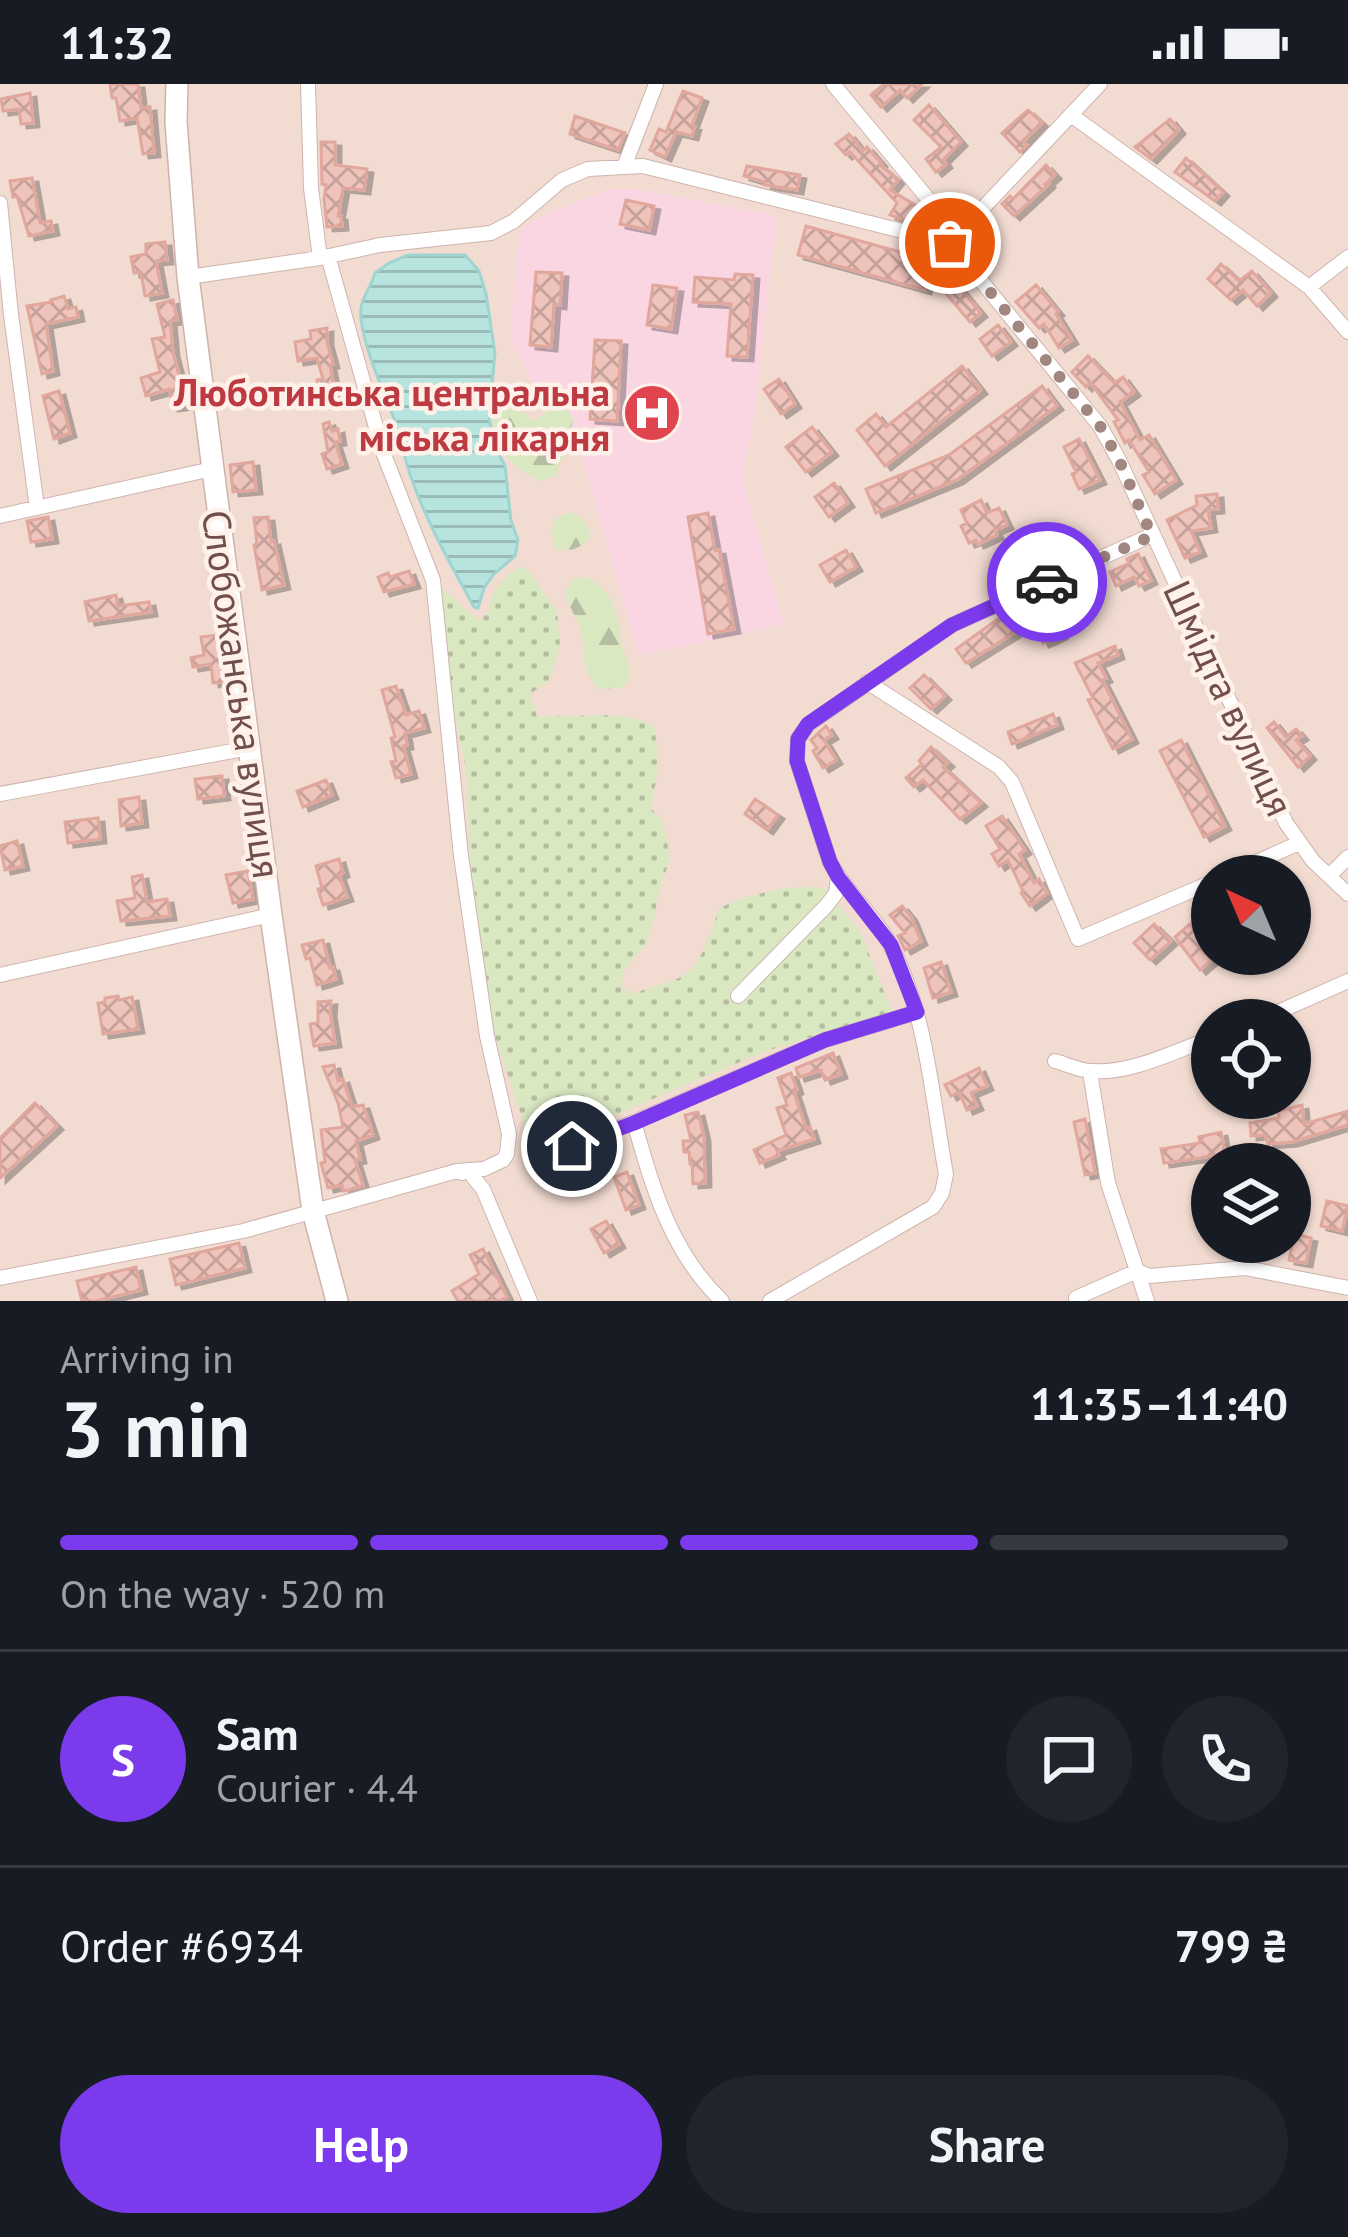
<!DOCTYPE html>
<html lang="en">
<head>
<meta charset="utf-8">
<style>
	:root { --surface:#171b24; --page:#20242c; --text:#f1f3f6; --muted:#9ea1a6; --line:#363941; --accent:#7c3aed }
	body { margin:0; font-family:"PT Sans",sans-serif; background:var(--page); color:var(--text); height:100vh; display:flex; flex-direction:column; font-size:45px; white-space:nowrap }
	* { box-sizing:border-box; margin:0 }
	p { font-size:39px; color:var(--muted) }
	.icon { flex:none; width:66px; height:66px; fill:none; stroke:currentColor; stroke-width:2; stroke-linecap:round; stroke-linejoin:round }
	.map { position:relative; height:1217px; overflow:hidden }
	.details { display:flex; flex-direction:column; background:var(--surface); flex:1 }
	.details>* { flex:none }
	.needle { width:78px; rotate:316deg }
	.controls { position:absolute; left:1191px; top:771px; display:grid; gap:24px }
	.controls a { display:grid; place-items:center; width:120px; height:120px; border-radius:50%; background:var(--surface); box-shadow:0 3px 9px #0004; font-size:60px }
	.pin { position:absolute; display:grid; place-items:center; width:102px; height:102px; color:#fff; margin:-51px; border:6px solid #fff; border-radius:50%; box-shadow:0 3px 12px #0007 }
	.courier { position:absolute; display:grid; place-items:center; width:120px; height:120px; margin:-60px; border:9px solid #7c3aed; border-radius:50%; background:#fff; color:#222; box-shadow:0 3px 15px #0007 }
	.overview em { font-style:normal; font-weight:700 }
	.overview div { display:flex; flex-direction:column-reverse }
	.overview { display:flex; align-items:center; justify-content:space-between; height:204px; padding:0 60px }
	h1 { font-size:78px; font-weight:700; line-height:90px }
	.bar { display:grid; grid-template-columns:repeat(4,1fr); gap:18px 12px; align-content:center; height:144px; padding:0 60px }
	.bar i { height:15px; border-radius:9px; background:var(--line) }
	.bar .current { background:var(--accent) }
	.bar p { grid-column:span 4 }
	.line { display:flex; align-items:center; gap:30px; padding:0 60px; border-top:3px solid var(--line) }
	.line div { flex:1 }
	.round { display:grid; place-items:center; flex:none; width:126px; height:126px; border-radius:63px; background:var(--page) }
	.primary-button { display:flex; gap:24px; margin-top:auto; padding:24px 60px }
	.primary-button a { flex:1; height:138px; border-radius:72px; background:var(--accent); color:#fff; font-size:48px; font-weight:700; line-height:138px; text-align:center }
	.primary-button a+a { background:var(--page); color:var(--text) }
	.status { display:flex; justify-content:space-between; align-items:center; height:84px; padding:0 60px; background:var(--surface); direction:ltr }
	.status svg { height:33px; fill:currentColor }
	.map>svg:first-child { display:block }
	.residential { fill:#f2dcd2; fill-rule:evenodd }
	.medical { fill:#f9d6e2 }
	.forest { fill:url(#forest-firs) }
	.park { fill:url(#park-dots) }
	.water { fill:url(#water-rules); stroke:#9fd5d1; stroke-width:3 }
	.building { fill:url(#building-cross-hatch); stroke:#e1a79d; stroke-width:3; filter:url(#shadow) }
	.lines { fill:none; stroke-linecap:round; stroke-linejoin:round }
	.street-casing { stroke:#ceb4ad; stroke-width:16 }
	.secondary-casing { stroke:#d1b2aa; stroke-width:24 }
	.street { stroke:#fff; stroke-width:14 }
	.secondary { stroke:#fff; stroke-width:21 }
	.done { stroke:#a28680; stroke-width:12; stroke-dasharray:0 21.6 }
	.route { stroke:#7c3aed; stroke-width:15 }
	.labels { text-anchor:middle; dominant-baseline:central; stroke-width:9; stroke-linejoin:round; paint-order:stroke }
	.health-label { font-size:39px; font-weight:bold; fill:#be3a42; stroke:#fef1e9; text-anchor:end }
	.street-label { font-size:39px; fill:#724f4a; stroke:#fef1e9 }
</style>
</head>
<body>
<div class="status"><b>11:32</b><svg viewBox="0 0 49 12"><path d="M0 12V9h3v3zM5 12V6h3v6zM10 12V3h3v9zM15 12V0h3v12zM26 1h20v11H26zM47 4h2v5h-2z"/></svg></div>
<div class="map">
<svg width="1348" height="1217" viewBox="0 0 1348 1217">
	<defs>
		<pattern id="forest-firs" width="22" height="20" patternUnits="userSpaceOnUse" patternTransform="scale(3)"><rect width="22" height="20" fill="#dae8c2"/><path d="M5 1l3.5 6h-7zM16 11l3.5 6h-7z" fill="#b5bea0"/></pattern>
		<pattern id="park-dots" width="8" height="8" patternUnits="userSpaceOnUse" patternTransform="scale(3)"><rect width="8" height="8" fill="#dae8c2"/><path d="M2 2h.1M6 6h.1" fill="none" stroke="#b5bea0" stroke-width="1.8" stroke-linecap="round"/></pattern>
		<pattern id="water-rules" width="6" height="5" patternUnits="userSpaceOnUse" patternTransform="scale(3)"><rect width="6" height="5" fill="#b8e4e0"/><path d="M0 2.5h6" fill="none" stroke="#9abbb8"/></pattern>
		<pattern id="building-cross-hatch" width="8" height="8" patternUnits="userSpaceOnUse" patternTransform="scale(3)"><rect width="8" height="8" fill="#efc4bc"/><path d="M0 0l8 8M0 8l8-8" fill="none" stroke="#c6a29b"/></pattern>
		<filter id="shadow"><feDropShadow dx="6" dy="4" stdDeviation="0" flood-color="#0004"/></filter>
	</defs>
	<rect width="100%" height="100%" fill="#fbece3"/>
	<!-- residential -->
	<path class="residential" d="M0 0H1348V1217H0ZM1212 792H1290V870H1212ZM1212 936H1290V1014H1212ZM1212 1080H1290V1158H1212Z"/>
	<!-- medical -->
	<path class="medical" d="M610 105H637L777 132 753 340 742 394 784 541 639 572 583 377 544 318 510 257 518 150 539 133Z"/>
	<!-- forest -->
	<path class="forest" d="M558 312 574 336 571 344 560 354 567 364 566 372 560 378 556 392 540 397C509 383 487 359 494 322L505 317 513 318 533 337 546 329 552 316Z
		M570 428C582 433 588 439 590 452 581 465 572 468 556 465L551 449 555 435Z
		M584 493C608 502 617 522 620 548 621 555 620 561 623 567 628 579 630 581 630 595L621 604 599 605C580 587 586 570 581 546 577 534 568 522 565 508L573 495Z"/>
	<!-- park -->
	<path class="park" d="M523 482 529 487 557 528 560 562 549 597 530 610 537 632C577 635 615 624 653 641 661 669 658 696 650 724L663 737 670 775 657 813 655 832 646 860 623 888 622 904 634 910C648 903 669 899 681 893 702 882 712 846 719 824 751 810 788 800 824 804L860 847 892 928 766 967 561 1054 529 1056 491 940 470 776 466 685 429 510 441 504 479 536 488 529C492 508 502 491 523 482Z"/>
	<!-- water -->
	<path class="water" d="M408 171H465L479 187 486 210 495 269 489 333 494 361 505 382 511 437 518 456 515 472 494 490 484 504 478 524 474 523C451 481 428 441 412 396 404 375 401 353 393 332 383 307 358 250 361 224 362 213 372 201 375 189L389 179Z"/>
	<!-- building -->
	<path class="building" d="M110 0H138L141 24 150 23 154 69 143 70 137 34 120 37 116 14H112Z
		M884 0H922L907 14 900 6 881 23 871 11Z
		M683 7 702 14 692 41 695 42 692 52 676 48 665 73 650 66 659 45 666 48Z
		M30 9 33 39 21 40 19 25 3 27 1 15Z
		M929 21 961 58 943 76 946 80 936 88 926 75 941 63 914 36Z
		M1028 26 1042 39 1023 58 1027 61 1020 68 1002 49Z
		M575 32 625 49 618 66 570 50Z
		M1170 35 1179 46 1151 75 1135 63Z
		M849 50 863 67 867 63 881 79 880 81 898 96 890 106 917 122 908 137 890 131 897 119 850 68 846 71 836 60Z
		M321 58H335V81L367 85 364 106 343 104 338 132H341L342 142 327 143 324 115 326 101 322 100Z
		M1186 74 1223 108 1215 117 1175 88Z
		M1046 81 1055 91 1044 101 1050 99 1014 132 1002 120 1010 112 1013 115Z
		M747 82 800 91 797 106 765 101V98L744 92Z
		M32 94 40 139 51 137 53 147 29 152 17 112 13 113 10 97Z
		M626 116 654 122 649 146 620 140Z
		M806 142 933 177 925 206 798 171Z
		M165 158 167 176 156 177 162 209 145 212 141 188 134 189 131 173 146 170V160Z
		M1221 180 1239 197 1252 187 1271 209 1257 222 1243 206 1231 216 1208 195Z
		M536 188 562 189 560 221 554 220 551 263 530 261Z
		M735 190 753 191 747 273 727 272 731 220 693 218 695 193 734 196Z
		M948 190 981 229 970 238 937 199Z
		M653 201 677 204 671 245 647 241Z
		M1036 201 1058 228 1056 230 1072 256 1059 264 1044 240 1039 244 1016 218Z
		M64 212 68 225 76 223 78 233 46 240 53 287 42 290 27 222 52 218 51 216Z
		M173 216 177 236 170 237 173 269 187 321 172 323 170 305 146 312 141 294 160 288 152 255 165 253 157 220Z
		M998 241 1011 258 992 272 980 255Z
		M327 244V258L333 280 330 281 336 315 329 316 328 313 320 314 317 296 323 295 317 274 298 277 295 258 311 255 310 247Z
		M595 256 621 257 617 337 590 335Z
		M1088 272 1114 299 1123 293 1134 308 1120 318 1140 356 1149 351 1176 396 1155 410 1143 391 1149 388 1129 356 1125 359 1114 338 1118 336 1090 298 1086 303 1072 288Z
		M962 282 981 306 885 382 857 346 876 330 886 343Z
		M779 295 795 320 781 330 764 305Z
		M1042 302 1057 322 957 396 876 429 866 405 949 371Z
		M59 307 70 349 54 355 43 312Z
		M329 338 332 347 338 345 340 357 335 358 342 380 327 385 322 370 328 368 323 340Z
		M812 343 832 368 806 388 786 363Z
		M1079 355 1100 396 1079 405 1072 390 1076 388 1064 363Z
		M253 378 256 406 233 408 230 381Z
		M834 399 848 419 829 433 815 413Z
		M1217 410 1218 425 1208 426 1211 444 1191 447 1200 468 1185 474 1167 436 1197 421 1196 412Z
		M981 416 987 429 999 424 1007 441 995 446 997 451 978 460 976 456 969 459 961 442 967 439 961 426Z
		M708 429 715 467 719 466 734 545 708 550 688 433Z
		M48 433 52 455 31 458 27 437Z
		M268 433 271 458 274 457 284 501 262 506 254 461 257 460 254 434Z
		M846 466 856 483 830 498 820 481Z
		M1138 470 1151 496 1139 502 1134 493 1116 502 1110 488 1129 479 1127 475Z
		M409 487 414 500 384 508 378 493 388 489 390 493Z
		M116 511 118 522 149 518 151 528 89 537 85 518Z
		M1044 512 1061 551 1043 559 1026 520Z
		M1002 532 1014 549 966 579 956 565Z
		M219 551 226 598 213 599 211 580 193 583 191 574 204 571 201 553Z
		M1115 562 1118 571 1098 579 1106 594 1102 596 1132 655 1113 665 1088 616 1093 614 1075 579Z
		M924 591 945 612 931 625 910 604Z
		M396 602 406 631 419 627 424 644 405 649 407 661 403 662 411 690 396 694 391 678 396 677 391 654 395 653 382 606Z
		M1053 630 1057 641 1012 660 1008 648Z
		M1274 638 1286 653 1296 645 1302 652 1296 656 1310 672 1298 683 1267 644Z
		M826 642 832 651 824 656 836 676 823 684 813 667 817 664 811 656Z
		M1181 656 1225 742 1204 753 1160 667Z
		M931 663 948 679 943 683 981 719 960 735 923 696 914 703 906 694 922 680 919 677Z
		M222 692 224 712 198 715 195 695Z
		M326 696 332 711 303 723 297 707Z
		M139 713 142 739 121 742 119 716Z
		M755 715 778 731 767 746 745 730Z
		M1002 732 1025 766 1019 770 1034 799 1039 795 1047 809 1030 822 1021 809 1023 807 1008 776 999 782 992 770 1000 765 986 742Z
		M98 734 100 755 68 759 65 738Z
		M17 757 23 782 5 786 0 762Z
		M339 775 343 789 339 791 347 813 323 821 318 805 322 804 316 782Z
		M248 787 253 815 233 819 226 791Z
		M142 791 147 818 167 815 170 832 121 837 117 817 135 814 132 793Z
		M902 822 911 833 921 857 905 866 898 852 905 849 890 831Z
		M1154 840 1171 857 1150 876 1134 859Z
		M1190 840 1204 857 1212 851V876L1200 886 1175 853Z
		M323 856 330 884 333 883 336 895 317 901 310 874 306 875 302 861Z
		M941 878 951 908 933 914 924 884Z
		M118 912 119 916 132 913 138 945 103 950 98 919 105 918V914Z
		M331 917 330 928 335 959 314 962 310 940 318 939V918Z
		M833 969 841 990 825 996 821 986 799 993 796 984Z
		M334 981 338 997 343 995 352 1023 363 1021 373 1051 356 1057 360 1075 355 1076 363 1102 344 1107 342 1101 328 1104 321 1079 325 1078 321 1046 343 1043 338 1019 323 983Z
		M979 984 987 1002 971 1009 977 1022 967 1026 959 1008 951 1012 945 1001Z
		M791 989 797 1006 794 1008 806 1045 810 1043 814 1055 777 1067 779 1071 760 1079 754 1066 786 1051 777 1024 787 1021 778 994Z
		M35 1019 57 1042 0 1094V1054Z
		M1302 1021 1304 1040 1348 1027V1041L1292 1058 1268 1060 1265 1051 1251 1052 1250 1039 1279 1034 1278 1027Z
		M698 1028 704 1053 705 1099 693 1100 692 1080H690L689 1068H684L683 1057H691L685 1031Z
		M1085 1035 1095 1089 1085 1091 1074 1038Z
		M1221 1048 1225 1070 1164 1079 1161 1065 1200 1059 1199 1053Z
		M627 1088 639 1121 626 1126 614 1093Z
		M1327 1117 1348 1122 1342 1147 1321 1142Z
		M606 1137 619 1160 604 1169 591 1145Z
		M1294 1150 1311 1154 1306 1179 1289 1176Z
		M239 1159 245 1184 176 1201 170 1175Z
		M483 1165 507 1213 499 1217H458L452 1207 479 1190 470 1171Z
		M136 1183 141 1206 96 1217H82L77 1197Z"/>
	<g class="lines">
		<defs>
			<path id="street" d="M308 0 311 104 320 174
				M833 0 934 122 944 139 950 159 1100 342 1119 376 1286 739 1313 777 1348 810
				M1071 31 1309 203 1348 248
				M624 83 656 0
				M0 119 11 231 37 424
				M950 159 1100 0
				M328 172 383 368 433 496 461 772 487 952 509 1050 507 1070 503 1076 484 1085 457 1087
				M188 193 320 174 380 161 491 149 514 137 562 96 588 85 643 82 950 159
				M1309 203 1348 173
				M0 432 212 385
				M867 598 999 683 1012 698 1078 855 1212 798
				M0 710 249 664
				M1225 792 1299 759
				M1329 792 1348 773
				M0 891 271 831
				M738 912 827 821 836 809 838 793
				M1260 936 1348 897
				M1055 977C1066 980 1080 987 1092 987 1131 990 1175 967 1212 954
				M1090 988 1108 1099 1147 1217
				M634 1038C653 1105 671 1168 722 1217
				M572 1062 634 1038 825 956 917 928
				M473 1093 483 1105 530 1217
				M0 1194 243 1147 457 1087 462 1089
				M1076 1214 1137 1187 1149 1192 1245 1184 1348 1204
				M770 1217 933 1123 942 1109 946 1090C932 1015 927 930 891 862 875 831 846 809 830 778L797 677 798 655 809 640 952 541 1152 451"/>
			<path id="secondary" d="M177 0 176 38 188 193 271 831 313 1127 337 1217"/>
		</defs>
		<!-- street casing -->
		<use href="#street" class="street-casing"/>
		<!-- secondary casing -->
		<use href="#secondary" class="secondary-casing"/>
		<!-- street -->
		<use href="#street" class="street"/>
		<!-- secondary -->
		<use href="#secondary" class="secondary"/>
	</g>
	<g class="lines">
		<!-- done -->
		<path class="done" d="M950 159 1100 342 1119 376 1152 452 1047 498"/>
		<!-- route -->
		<path class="route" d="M572 1062 634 1039 825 956 917 928 891 861 838 793 830 778 797 677 798 655 808 640 952 541 1047 498"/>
	</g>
	<!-- icons -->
	<defs>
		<symbol id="hospital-disc" viewBox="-11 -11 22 22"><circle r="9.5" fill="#e0444e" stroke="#fef1e9"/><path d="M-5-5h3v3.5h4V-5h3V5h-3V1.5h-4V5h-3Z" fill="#fff"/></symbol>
	</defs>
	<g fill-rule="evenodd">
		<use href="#hospital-disc" x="619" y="296" width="66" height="66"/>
	</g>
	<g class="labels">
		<!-- health labels -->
		<g class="health-label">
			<text x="610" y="307">Люботинська центральна<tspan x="610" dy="45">міська лікарня</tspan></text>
		</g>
		<!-- street labels -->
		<g class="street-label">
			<text transform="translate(242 610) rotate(82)">Слобожанська вулиця</text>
			<text transform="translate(1229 614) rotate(65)">Шмідта вулиця</text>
		</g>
	</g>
</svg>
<div class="controls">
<a><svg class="needle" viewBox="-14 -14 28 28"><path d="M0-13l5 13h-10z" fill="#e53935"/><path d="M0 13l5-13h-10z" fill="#9ea1a6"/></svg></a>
<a><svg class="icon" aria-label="locate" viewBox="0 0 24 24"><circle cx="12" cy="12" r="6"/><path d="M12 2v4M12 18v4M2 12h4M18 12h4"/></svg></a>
<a><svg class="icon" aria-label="layers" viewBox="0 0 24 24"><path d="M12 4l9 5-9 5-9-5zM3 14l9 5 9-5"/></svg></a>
</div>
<div class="pin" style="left:950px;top:159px;background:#ea580c"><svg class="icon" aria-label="bag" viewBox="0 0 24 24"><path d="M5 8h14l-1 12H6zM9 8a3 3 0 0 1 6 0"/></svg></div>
<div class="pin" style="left:572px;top:1062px;background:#1f2937"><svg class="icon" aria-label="home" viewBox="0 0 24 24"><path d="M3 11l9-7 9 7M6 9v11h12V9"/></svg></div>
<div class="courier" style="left:1047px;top:498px"><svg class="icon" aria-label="car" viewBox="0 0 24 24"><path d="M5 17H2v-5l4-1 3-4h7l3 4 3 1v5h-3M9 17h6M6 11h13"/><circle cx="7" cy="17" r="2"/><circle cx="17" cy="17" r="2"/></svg></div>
</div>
<section class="details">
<div class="overview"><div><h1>3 min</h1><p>Arriving in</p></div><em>11:35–11:40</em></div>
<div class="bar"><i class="current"></i><i class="current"></i><i class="current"></i><i></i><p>On the way · 520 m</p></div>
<div class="line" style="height:216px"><b class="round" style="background:var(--accent);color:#fff">S</b><div><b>Sam</b><p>Courier · 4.4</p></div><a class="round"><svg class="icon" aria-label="chat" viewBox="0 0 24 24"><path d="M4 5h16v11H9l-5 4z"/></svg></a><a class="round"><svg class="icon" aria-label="phone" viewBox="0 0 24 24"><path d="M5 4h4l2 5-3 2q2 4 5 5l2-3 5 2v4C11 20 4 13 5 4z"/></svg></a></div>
<div class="line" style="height:156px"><div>Order #6934</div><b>799 ₴</b></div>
<div class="primary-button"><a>Help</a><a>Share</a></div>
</section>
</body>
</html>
